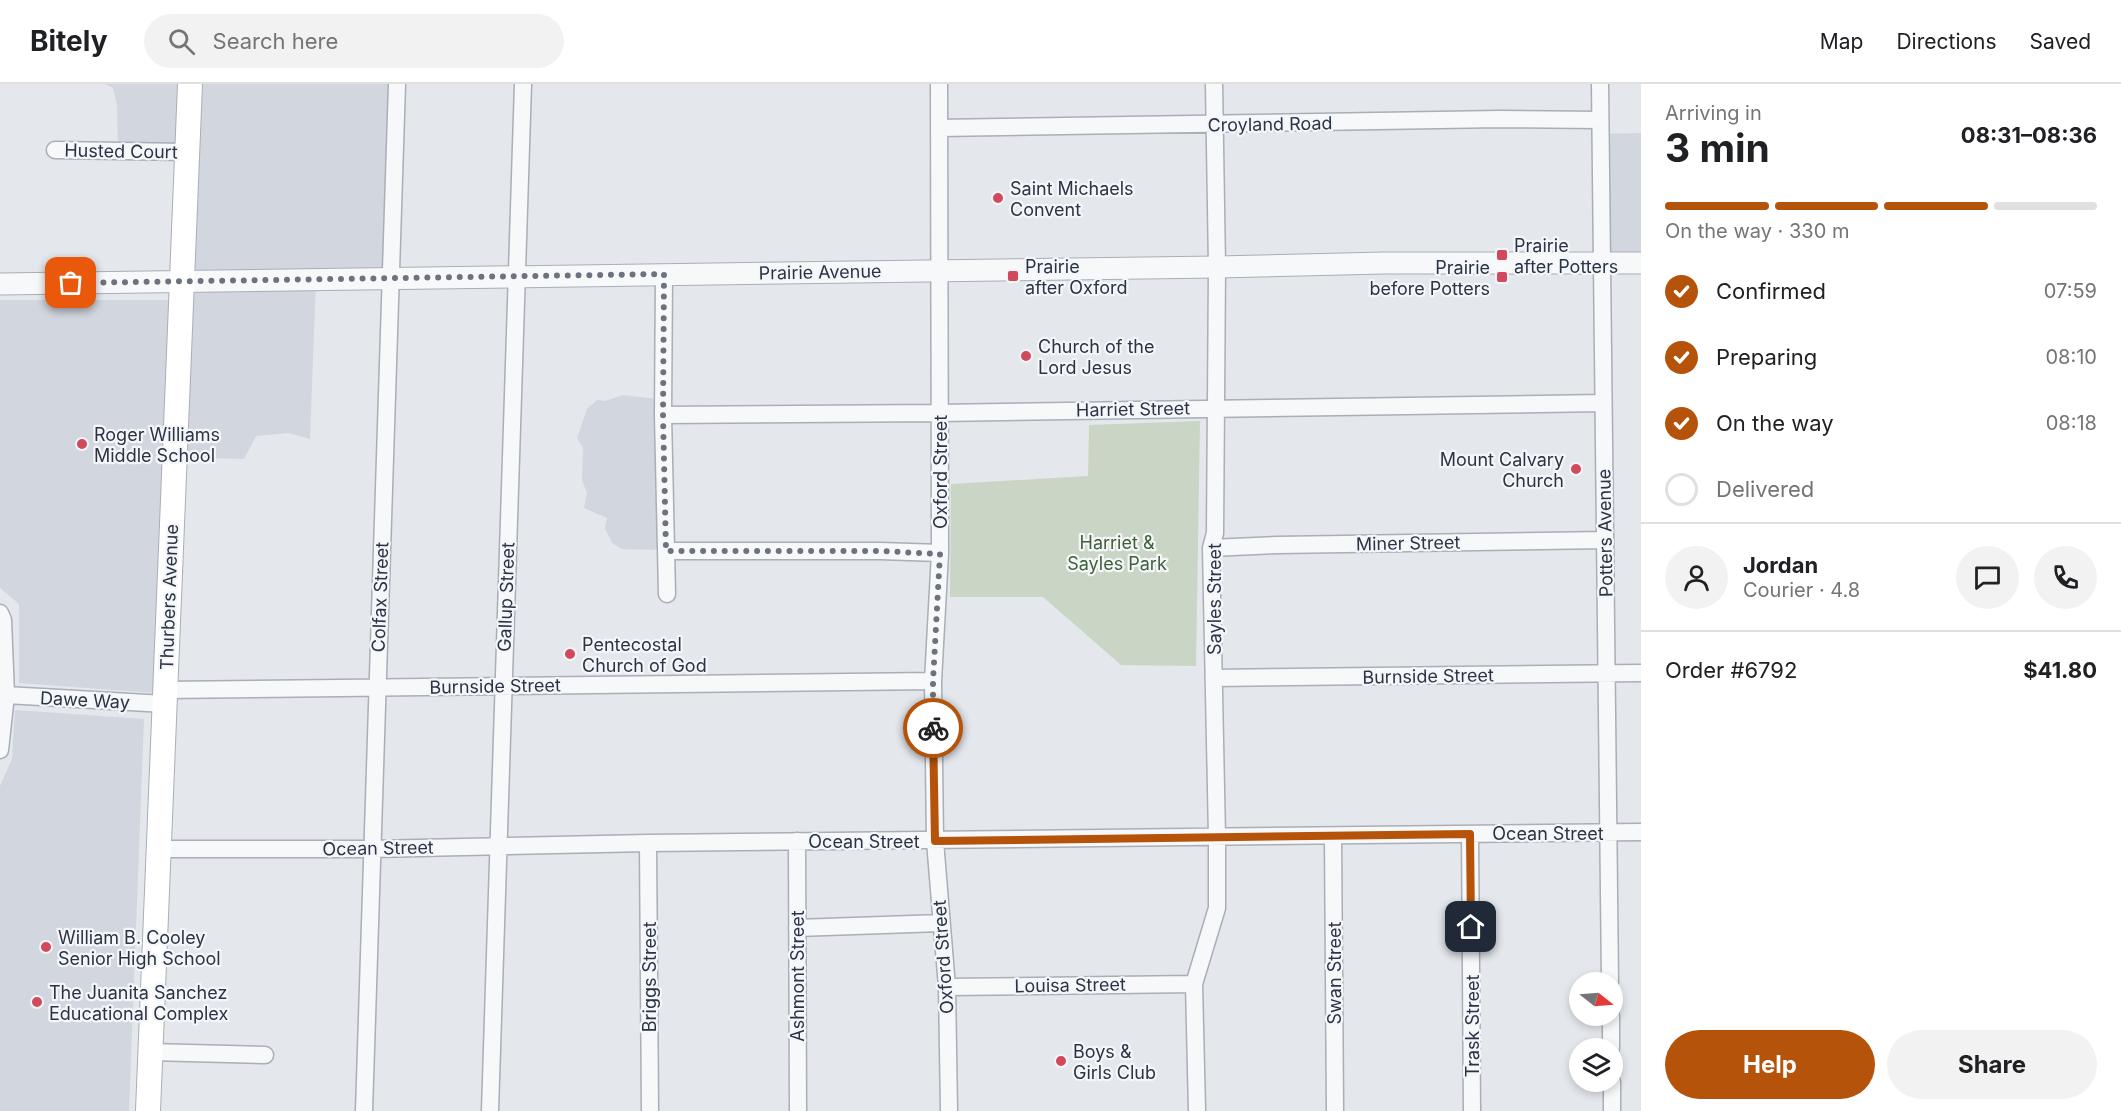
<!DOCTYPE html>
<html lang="en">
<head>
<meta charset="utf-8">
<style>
	:root { --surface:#fff; --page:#f2f2f2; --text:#202124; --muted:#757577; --line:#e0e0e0; --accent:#b45309 }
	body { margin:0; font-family:Inter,sans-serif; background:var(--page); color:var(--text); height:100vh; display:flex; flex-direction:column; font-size:22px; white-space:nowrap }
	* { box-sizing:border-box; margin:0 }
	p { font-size:20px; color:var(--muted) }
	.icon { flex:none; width:33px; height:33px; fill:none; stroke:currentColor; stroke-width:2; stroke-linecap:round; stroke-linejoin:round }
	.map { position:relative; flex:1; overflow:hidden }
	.drawer { display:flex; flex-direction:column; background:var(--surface); width:480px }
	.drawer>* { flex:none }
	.needle { width:39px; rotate:107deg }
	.fabs { position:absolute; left:1569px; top:888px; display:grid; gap:12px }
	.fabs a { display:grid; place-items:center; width:54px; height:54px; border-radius:50%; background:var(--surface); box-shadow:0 3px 9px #0003; font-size:30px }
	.pin { position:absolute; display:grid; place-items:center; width:51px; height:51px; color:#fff; margin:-26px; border-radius:12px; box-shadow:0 3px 9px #0006 }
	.courier { position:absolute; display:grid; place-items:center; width:60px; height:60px; margin:-30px; border:4px solid #b45309; border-radius:50%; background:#fff; color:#222; box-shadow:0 2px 8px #0007 }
	.head em { font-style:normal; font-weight:700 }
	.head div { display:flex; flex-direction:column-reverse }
	.head { display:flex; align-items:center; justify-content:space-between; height:102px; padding:0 24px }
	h1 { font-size:39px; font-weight:700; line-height:45px }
	.bar { display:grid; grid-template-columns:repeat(4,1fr); gap:9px 6px; align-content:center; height:72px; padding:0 24px }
	.bar i { height:8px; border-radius:4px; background:var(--line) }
	.bar .current { background:var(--accent) }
	.bar p { grid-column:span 4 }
	.line { display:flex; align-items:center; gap:15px; padding:0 24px; border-top:2px solid var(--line) }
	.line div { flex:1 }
	.round { display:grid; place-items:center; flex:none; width:63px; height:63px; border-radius:32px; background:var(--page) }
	ol { padding:0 24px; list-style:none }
	li { display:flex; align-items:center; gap:18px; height:66px }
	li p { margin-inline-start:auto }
	li .icon { padding:6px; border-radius:50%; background:var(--accent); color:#fff; stroke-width:4 }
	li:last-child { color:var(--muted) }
	li i { width:33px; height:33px; border:3px solid var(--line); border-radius:50% }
	.button { display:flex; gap:12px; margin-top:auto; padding:12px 24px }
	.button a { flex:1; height:69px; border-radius:36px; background:var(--accent); color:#fff; font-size:24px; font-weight:700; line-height:69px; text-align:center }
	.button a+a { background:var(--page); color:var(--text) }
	header { display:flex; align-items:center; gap:36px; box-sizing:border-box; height:84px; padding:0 30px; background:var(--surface); border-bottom:2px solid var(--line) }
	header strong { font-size:28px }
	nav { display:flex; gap:33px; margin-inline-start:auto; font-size:21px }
	.search { width:420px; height:54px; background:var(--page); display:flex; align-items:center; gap:15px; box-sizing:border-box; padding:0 21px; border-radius:33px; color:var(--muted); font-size:22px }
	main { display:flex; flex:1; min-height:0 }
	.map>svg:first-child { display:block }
	.built { fill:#d2d6de }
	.green { fill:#c9d6c5 }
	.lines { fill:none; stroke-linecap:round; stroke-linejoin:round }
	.minor-casing { stroke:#a9aeb7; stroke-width:19 }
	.tertiary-casing { stroke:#a9aeb7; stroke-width:23 }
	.secondary-casing { stroke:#a9aeb7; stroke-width:26 }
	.minor { stroke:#f7f8fa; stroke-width:16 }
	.tertiary { stroke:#f7f8fa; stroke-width:21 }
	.secondary { stroke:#fff; stroke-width:24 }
	.done { stroke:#6c737f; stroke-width:6; stroke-dasharray:0 10.8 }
	.route { stroke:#b45309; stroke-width:8 }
	.poi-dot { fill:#d1495b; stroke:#f4f6f9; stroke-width:2 }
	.labels { text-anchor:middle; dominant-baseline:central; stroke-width:4.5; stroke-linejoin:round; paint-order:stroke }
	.street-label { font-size:18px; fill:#2b3445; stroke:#f4f6f9 }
	.poi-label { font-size:18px; fill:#2b3445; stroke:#f4f6f9; text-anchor:start }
	.park-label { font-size:18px; fill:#3f6138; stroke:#f4f6f9 }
</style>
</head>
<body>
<header>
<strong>Bitely</strong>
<div class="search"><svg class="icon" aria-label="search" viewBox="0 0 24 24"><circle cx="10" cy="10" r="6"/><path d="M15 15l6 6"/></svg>Search here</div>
<nav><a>Map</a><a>Directions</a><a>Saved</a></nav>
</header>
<main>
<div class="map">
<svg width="1641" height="1027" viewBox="0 0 1641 1027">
	<rect width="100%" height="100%" fill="#e4e7ec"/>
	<!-- built -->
	<path class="built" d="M105 0H397L390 190 316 195 310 355 288 349 256 352 244 375 174 373 184 72 118 64 117 21 113 4Z
		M1641 49V179L1595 180V50Z
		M0 216H169L155 609 19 599V520L0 504Z
		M623 311 657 315V464L654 466 622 465 612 459 605 444 607 434 584 424 587 409 582 396 583 364 577 354 587 325 597 316 605 317Z
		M15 626 144 635 129 1027H0V702L12 675Z"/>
	<!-- green -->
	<path class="green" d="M1200 337 1196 582 1121 581 1043 513H950L951 400 1088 392 1089 341Z"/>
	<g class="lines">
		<defs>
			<path id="minor" d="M939 0 940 469 933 597 935 757 947 903 949 1027
				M1600 0 1610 898
				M939 44 1500 35 1600 36
				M55 66 187 68
				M664 190 663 331 667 510
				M663 331 940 329 1603 319
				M1211 464 1278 461 1605 456
				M666 467H880L940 469
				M0 529 3 536 6 611 0 666
				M1214 594 1641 589
				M165 606 933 597
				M6 611 165 620
				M1470 750 1472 1027
				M1333 752 1335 1027
				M797 757 798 1027
				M648 759 650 1027
				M159 765H372L648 759 1641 748
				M797 844 941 839
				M947 903 1194 900
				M1611 932V964
				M150 968 265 971
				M1612 998V1027
				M364 1027 397 0
				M490 1027 523 0
				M1197 1027 1194 900 1217 824V753L1211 464 1215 449 1217 183 1214 0"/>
			<path id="tertiary" d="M0 200 1217 183 1384 179H1641"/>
			<path id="secondary" d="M148 1027 190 0"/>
		</defs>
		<!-- minor casing -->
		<use href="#minor" class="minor-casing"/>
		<!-- tertiary casing -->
		<use href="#tertiary" class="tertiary-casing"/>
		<!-- secondary casing -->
		<use href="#secondary" class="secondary-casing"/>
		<!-- minor -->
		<use href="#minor" class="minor"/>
		<!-- tertiary -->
		<use href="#tertiary" class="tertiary"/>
		<!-- secondary -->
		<use href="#secondary" class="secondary"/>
	</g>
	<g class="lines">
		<!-- done -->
		<path class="done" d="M71 199 664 190 663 331 666 467H880L940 470 933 597V644"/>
		<!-- route -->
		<path class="route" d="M933 644 935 757 1470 750 1471 843"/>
	</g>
	<!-- markers -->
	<g class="poi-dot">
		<circle cx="998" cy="114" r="6"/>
		<rect x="1496" y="165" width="12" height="12" rx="3"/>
		<rect x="1007" y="186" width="12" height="12" rx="3"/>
		<rect x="1496" y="187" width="12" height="12" rx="3"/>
		<circle cx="1026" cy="272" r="6"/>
		<circle cx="82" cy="360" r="6"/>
		<circle cx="1576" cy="385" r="6"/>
		<circle cx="570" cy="570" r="6"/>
		<circle cx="46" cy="863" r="6"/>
		<circle cx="37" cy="918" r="6"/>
		<circle cx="1061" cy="977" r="6"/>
	</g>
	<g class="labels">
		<!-- street labels -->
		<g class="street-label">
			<text transform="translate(1270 40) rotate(-1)">Croyland Road</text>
			<text transform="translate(121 67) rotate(1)">Husted Court</text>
			<text transform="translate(820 188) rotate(-1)">Prairie Avenue</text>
			<text transform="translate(1133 325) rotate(-1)">Harriet Street</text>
			<text transform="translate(940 388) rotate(-90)">Oxford Street</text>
			<text transform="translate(1605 449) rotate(-91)">Potters Avenue</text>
			<text transform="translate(1408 459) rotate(-1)">Miner Street</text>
			<text transform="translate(169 513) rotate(-88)">Thurbers Avenue</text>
			<text transform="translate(380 513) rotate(-88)">Colfax Street</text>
			<text transform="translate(506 513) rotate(-88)">Gallup Street</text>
			<text transform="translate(1214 515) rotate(-90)">Sayles Street</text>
			<text transform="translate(1428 592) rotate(-1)">Burnside Street</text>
			<text transform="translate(495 602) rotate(-1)">Burnside Street</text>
			<text transform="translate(85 616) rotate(3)">Dawe Way</text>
			<text x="1548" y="749">Ocean Street</text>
			<text x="864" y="757">Ocean Street</text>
			<text transform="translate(378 764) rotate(-1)">Ocean Street</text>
			<text transform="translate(943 873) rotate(-94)">Oxford Street</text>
			<text transform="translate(1334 889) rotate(-90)">Swan Street</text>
			<text transform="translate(797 892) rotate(-90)">Ashmont Street</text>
			<text transform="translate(649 893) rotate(-90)">Briggs Street</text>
			<text transform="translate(1070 901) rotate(-1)">Louisa Street</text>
			<text transform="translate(1472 942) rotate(-90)">Trask Street</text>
		</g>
		<!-- poi labels -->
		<g class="poi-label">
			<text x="1010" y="104">Saint Michaels<tspan x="1010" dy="21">Convent</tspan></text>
			<text x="1514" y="161">Prairie<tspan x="1514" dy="21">after Potters</tspan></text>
			<text x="1025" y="182">Prairie<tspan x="1025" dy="21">after Oxford</tspan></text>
			<text x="1490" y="183" text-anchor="end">Prairie<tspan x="1490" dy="21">before Potters</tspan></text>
			<text x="1038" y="262">Church of the<tspan x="1038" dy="21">Lord Jesus</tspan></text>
			<text x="94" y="350">Roger Williams<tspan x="94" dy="21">Middle School</tspan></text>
			<text x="1564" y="375" text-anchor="end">Mount Calvary<tspan x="1564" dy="21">Church</tspan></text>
			<text x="582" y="560">Pentecostal<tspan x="582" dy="21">Church of God</tspan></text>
			<text x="58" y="853">William B. Cooley<tspan x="58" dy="21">Senior High School</tspan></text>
			<text x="49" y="908">The Juanita Sanchez<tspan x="49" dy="21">Educational Complex</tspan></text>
			<text x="1073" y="967">Boys &amp;<tspan x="1073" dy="21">Girls Club</tspan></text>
		</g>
		<!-- park labels -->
		<g class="park-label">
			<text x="1117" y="458">Harriet &amp;<tspan x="1117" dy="21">Sayles Park</tspan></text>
		</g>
	</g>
</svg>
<div class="fabs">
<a><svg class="needle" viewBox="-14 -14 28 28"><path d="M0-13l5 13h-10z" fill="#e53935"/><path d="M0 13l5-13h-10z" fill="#757577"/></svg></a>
<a><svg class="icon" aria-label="layers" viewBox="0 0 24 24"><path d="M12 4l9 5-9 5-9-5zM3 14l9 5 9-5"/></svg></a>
</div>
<div class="pin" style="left:71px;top:199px;background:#ea580c"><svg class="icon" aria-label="bag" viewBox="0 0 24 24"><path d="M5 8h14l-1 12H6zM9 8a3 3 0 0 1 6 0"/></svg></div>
<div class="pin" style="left:1471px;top:843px;background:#1f2937"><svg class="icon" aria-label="home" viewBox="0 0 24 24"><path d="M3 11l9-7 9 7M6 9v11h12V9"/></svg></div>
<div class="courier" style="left:933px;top:644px"><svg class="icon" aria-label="bike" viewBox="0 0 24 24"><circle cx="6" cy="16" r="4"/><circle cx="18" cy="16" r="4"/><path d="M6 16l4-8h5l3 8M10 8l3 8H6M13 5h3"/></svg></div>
</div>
<section class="drawer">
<div class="head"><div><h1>3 min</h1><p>Arriving in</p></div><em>08:31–08:36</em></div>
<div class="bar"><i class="current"></i><i class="current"></i><i class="current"></i><i></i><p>On the way · 330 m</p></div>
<ol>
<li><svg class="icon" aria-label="check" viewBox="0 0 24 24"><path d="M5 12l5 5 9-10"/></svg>Confirmed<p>07:59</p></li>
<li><svg class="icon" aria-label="check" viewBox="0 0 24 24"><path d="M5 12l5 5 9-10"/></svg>Preparing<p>08:10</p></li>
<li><svg class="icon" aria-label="check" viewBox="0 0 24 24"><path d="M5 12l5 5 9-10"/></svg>On the way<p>08:18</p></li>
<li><i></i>Delivered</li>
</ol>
<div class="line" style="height:108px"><a class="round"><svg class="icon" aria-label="person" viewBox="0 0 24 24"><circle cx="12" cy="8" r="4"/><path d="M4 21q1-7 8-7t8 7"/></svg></a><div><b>Jordan</b><p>Courier · 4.8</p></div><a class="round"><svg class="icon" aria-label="chat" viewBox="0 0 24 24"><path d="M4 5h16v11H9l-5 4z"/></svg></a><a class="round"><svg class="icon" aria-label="phone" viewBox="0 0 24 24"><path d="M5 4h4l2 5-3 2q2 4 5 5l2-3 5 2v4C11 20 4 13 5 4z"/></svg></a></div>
<div class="line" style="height:78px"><div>Order #6792</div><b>$41.80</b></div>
<div class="button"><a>Help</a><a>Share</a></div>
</section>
</main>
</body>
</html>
